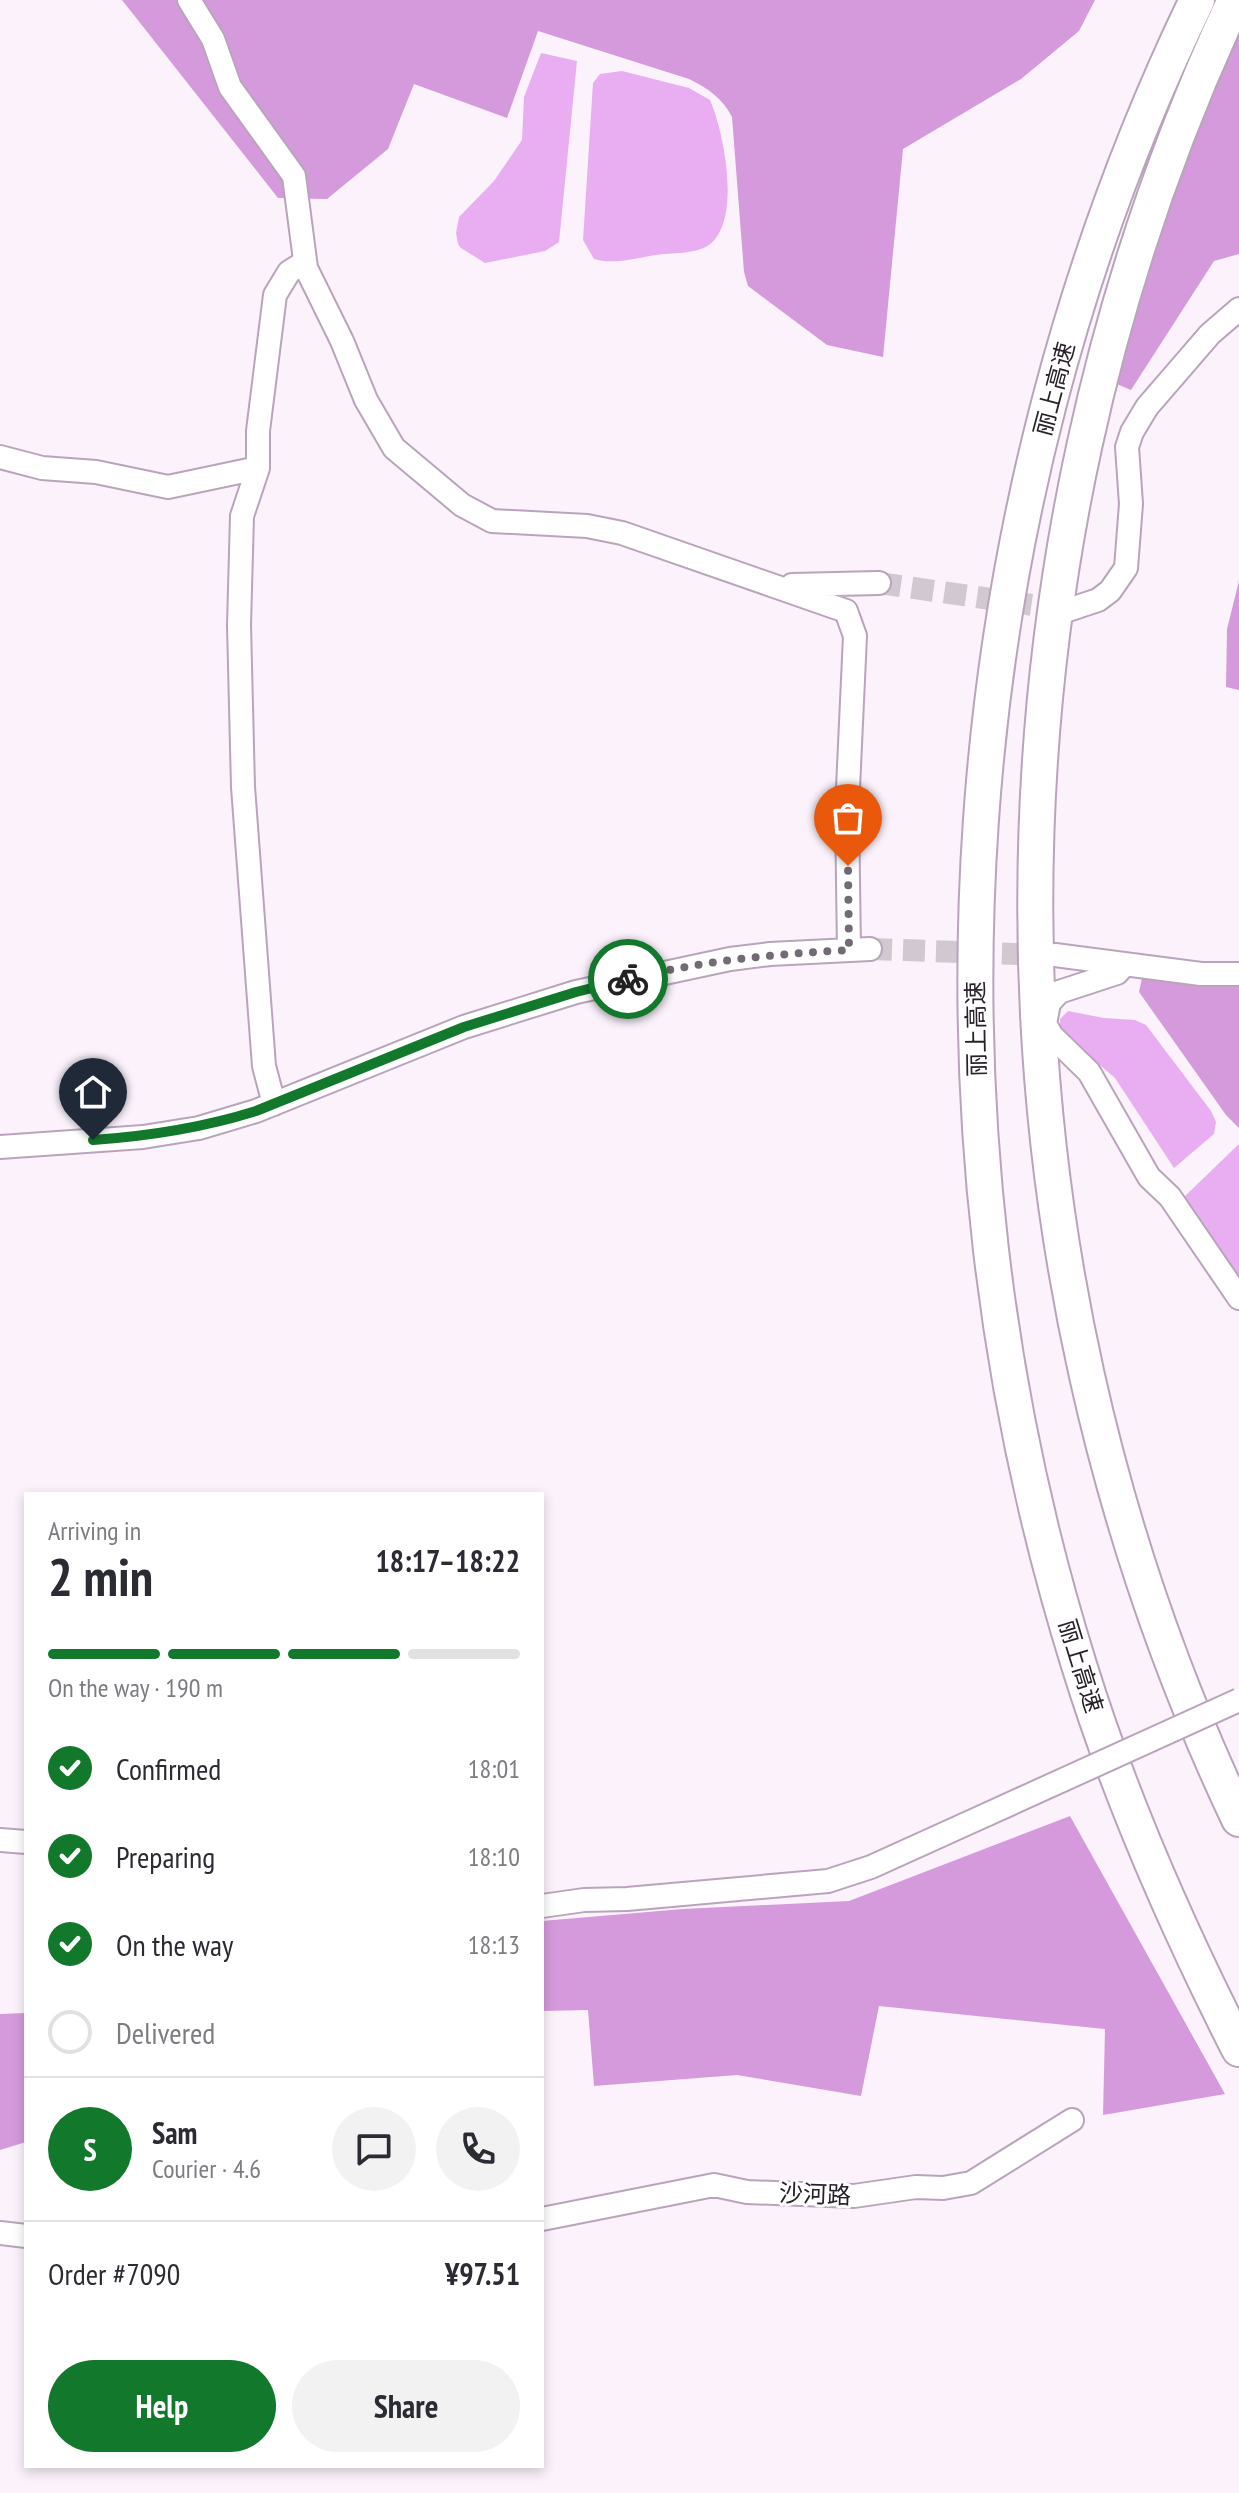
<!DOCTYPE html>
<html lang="en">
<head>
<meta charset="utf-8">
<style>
	:root { --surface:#fff; --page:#f2f2f3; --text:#2b2b33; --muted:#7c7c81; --line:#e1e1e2; --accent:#12782b }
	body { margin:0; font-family:"PT Sans Narrow","Noto Sans SC",sans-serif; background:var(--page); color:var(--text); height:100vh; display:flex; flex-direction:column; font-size:30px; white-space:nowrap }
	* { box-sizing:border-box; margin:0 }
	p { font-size:26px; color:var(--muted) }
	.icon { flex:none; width:44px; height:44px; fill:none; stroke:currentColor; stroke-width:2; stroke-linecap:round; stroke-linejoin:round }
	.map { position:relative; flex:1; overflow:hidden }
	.drawer { position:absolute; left:24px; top:1492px; width:520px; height:976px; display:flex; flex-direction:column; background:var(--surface); border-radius:0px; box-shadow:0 4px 12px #0003 }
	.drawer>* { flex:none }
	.pin { position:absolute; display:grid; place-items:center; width:68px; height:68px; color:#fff; margin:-82px -34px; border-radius:50% 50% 50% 0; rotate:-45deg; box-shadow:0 0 8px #0007 }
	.pin .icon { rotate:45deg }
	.courier { position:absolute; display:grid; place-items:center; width:80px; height:80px; margin:-40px; border:6px solid #12782b; border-radius:50%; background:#fff; color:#222; box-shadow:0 2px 10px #0007 }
	.summary em { font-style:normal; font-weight:600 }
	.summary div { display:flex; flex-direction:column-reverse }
	.summary { display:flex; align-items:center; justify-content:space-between; height:136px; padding:0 24px }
	h1 { font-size:52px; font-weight:600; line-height:60px }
	.bar { display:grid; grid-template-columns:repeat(4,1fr); gap:12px 8px; align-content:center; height:96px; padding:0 24px }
	.bar i { height:10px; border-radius:6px; background:var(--line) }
	.bar .on { background:var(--accent) }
	.bar p { grid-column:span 4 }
	.line { display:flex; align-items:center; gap:20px; padding:0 24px; border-top:2px solid var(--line) }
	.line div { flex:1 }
	.round { display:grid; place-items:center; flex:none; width:84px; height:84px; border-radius:42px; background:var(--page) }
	ol { padding:0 24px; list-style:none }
	li { display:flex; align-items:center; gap:24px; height:88px }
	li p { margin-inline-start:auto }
	li .icon { padding:8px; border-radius:50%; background:var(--accent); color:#fff; stroke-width:4 }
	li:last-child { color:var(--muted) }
	li i { width:44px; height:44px; border:4px solid var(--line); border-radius:50% }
	.primary-button { display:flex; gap:16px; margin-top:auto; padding:16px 24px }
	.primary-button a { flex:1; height:92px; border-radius:48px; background:var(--accent); color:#fff; font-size:32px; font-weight:600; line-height:92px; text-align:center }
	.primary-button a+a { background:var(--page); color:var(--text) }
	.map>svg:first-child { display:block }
	.forest { fill:#d59adc }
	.water { fill:#e9adf1 }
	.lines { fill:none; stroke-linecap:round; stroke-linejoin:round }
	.minor-tunnel { stroke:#d1c8d2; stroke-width:22; stroke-dasharray:22 11; stroke-linecap:butt }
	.minor-casing { stroke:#b9a4bc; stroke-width:26 }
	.highway-casing { stroke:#b9a4bc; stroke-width:38 }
	.minor { stroke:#fff; stroke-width:22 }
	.highway { stroke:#fff; stroke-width:34 }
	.minor-bridge-casing { stroke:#b9a4bc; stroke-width:26; stroke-linecap:butt }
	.minor-bridge { stroke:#fff; stroke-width:22 }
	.done { stroke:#726a74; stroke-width:8; stroke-dasharray:0 14.4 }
	.route { stroke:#12782b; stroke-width:10 }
	.labels { text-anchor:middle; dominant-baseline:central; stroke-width:6; stroke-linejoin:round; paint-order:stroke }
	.street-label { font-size:24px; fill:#29212a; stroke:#fff }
</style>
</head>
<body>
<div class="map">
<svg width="1239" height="2493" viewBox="0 0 1239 2493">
	<rect width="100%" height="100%" fill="#fbf2fc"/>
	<!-- forest -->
	<path class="forest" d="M122 0H1095L1079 31 1021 79 903 149 883 357 827 345 748 286 744 272 732 117C723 99 708 88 689 79L538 31 507 118 414 84 388 149 327 199 278 198Z
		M1239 12V254L1214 261 1131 390 1112 382 1133 286Z
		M1239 581V690L1226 687 1227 629Z
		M1142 978 1239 983V1128L1226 1115 1139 992Z
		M1070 1816 1225 2094 1103 2115 1105 2029 879 2006 861 2096 737 2075 594 2086 588 2010 542 2011V1921L683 1909 849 1901Z
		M26 2013V2142L0 2150V2014Z"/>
	<!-- water -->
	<path class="water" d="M541 53 577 61 559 242 545 251 485 263 461 248 458 244 456 233 459 217 494 181 522 140 524 97Z
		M622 71 689 88 710 100C724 132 742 221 709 245 696 254 671 253 655 255 636 258 613 265 594 259L583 240 593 83 600 74Z
		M1068 1011 1104 1018 1135 1020 1146 1025 1211 1111 1216 1122 1214 1134 1174 1168 1115 1078 1060 1031V1019Z
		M1239 1144V1280L1185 1203V1196Z"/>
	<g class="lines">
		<!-- minor-tunnel -->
		<path class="minor-tunnel" d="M879 583 1068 610
			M870 949 1049 955"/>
		<defs>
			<path id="minor" d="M189 0 213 39 230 87 294 176 306 268 342 341 366 400 394 448 462 505 492 521 587 526 622 533 846 611 855 636 847 810 849 950
				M0 457 42 468 96 472 168 487 258 468
				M792 585 879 583
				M1068 610 1098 600 1110 591 1126 568 1131 504 1127 447 1132 432 1147 407 1210 334 1239 309
				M1055 955 1201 974H1239
				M1125 964 1117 973 1059 992 1049 1003 1045 1024 1052 1036 1089 1072 1149 1177 1170 1197 1239 1298
				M274 1104 264 1066 243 787 239 625 242 516 258 468V431L275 295 289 272 305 262
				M0 1147 143 1137 199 1128 256 1111 464 1027 576 992 730 959 770 954 870 949
				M0 1840 26 1842
				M542 1906 584 1900 627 1899 828 1881 871 1867 988 1814
				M542 2219 714 2185 747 2192 854 2196 916 2187 943 2188 971 2183 1072 2120
				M0 2233 26 2236"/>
			<path id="highway" d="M1197 0C948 515 909 1120 1079 1665 1120 1798 1176 1925 1239 2049
				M1235 0C967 570 969 1250 1239 1819"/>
		</defs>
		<!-- minor casing -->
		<use href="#minor" class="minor-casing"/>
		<!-- highway casing -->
		<use href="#highway" class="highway-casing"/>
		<!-- minor -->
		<use href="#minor" class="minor"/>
		<!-- highway -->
		<use href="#highway" class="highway"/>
		<defs>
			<path id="minor-bridge" d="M988 1814 1239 1700"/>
		</defs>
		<!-- minor-bridge casing -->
		<use href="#minor-bridge" class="minor-bridge-casing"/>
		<!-- minor-bridge -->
		<use href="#minor-bridge" class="minor-bridge"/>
	</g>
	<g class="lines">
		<!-- done -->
		<path class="done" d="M628 979C701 961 774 954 849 950L848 866"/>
		<!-- route -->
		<path class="route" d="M93 1140C150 1136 202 1128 256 1111L464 1027 576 992 628 979"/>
	</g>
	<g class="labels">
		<!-- street labels -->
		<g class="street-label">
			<text transform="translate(1054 389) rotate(-75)">丽上高速</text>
			<text transform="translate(976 1029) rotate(-91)">丽上高速</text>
			<text transform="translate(1081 1666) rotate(73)">丽上高速</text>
			<text transform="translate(815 2194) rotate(2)">沙河路</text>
		</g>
	</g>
</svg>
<div class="pin" style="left:848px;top:866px;background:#ea580c"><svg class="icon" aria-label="bag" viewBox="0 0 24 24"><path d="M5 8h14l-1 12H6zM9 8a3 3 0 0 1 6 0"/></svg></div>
<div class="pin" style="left:93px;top:1140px;background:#1f2937"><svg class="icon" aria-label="home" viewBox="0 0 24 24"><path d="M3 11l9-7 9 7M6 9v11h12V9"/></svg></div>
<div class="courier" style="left:628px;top:979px"><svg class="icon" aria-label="bike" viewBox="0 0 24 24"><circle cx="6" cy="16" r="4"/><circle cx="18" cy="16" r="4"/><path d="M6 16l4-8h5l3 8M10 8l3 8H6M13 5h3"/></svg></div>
<section class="drawer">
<div class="summary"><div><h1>2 min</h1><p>Arriving in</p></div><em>18:17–18:22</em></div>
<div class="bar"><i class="on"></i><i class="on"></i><i class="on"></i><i></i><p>On the way · 190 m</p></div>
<ol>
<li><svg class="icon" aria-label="check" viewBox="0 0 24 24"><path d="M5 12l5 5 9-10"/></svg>Confirmed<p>18:01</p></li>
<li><svg class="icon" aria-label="check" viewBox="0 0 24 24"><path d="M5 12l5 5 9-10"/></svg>Preparing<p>18:10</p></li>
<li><svg class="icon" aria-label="check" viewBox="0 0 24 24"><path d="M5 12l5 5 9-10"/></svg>On the way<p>18:13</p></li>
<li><i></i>Delivered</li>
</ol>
<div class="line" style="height:144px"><b class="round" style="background:var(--accent);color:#fff">S</b><div><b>Sam</b><p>Courier · 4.6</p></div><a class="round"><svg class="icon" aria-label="chat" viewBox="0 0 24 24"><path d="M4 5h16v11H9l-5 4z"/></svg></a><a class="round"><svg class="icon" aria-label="phone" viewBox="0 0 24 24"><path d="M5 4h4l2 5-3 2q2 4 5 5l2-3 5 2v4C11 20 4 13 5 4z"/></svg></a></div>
<div class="line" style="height:104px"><div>Order #7090</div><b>¥97.51</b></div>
<div class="primary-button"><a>Help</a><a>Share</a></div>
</section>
</div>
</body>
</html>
